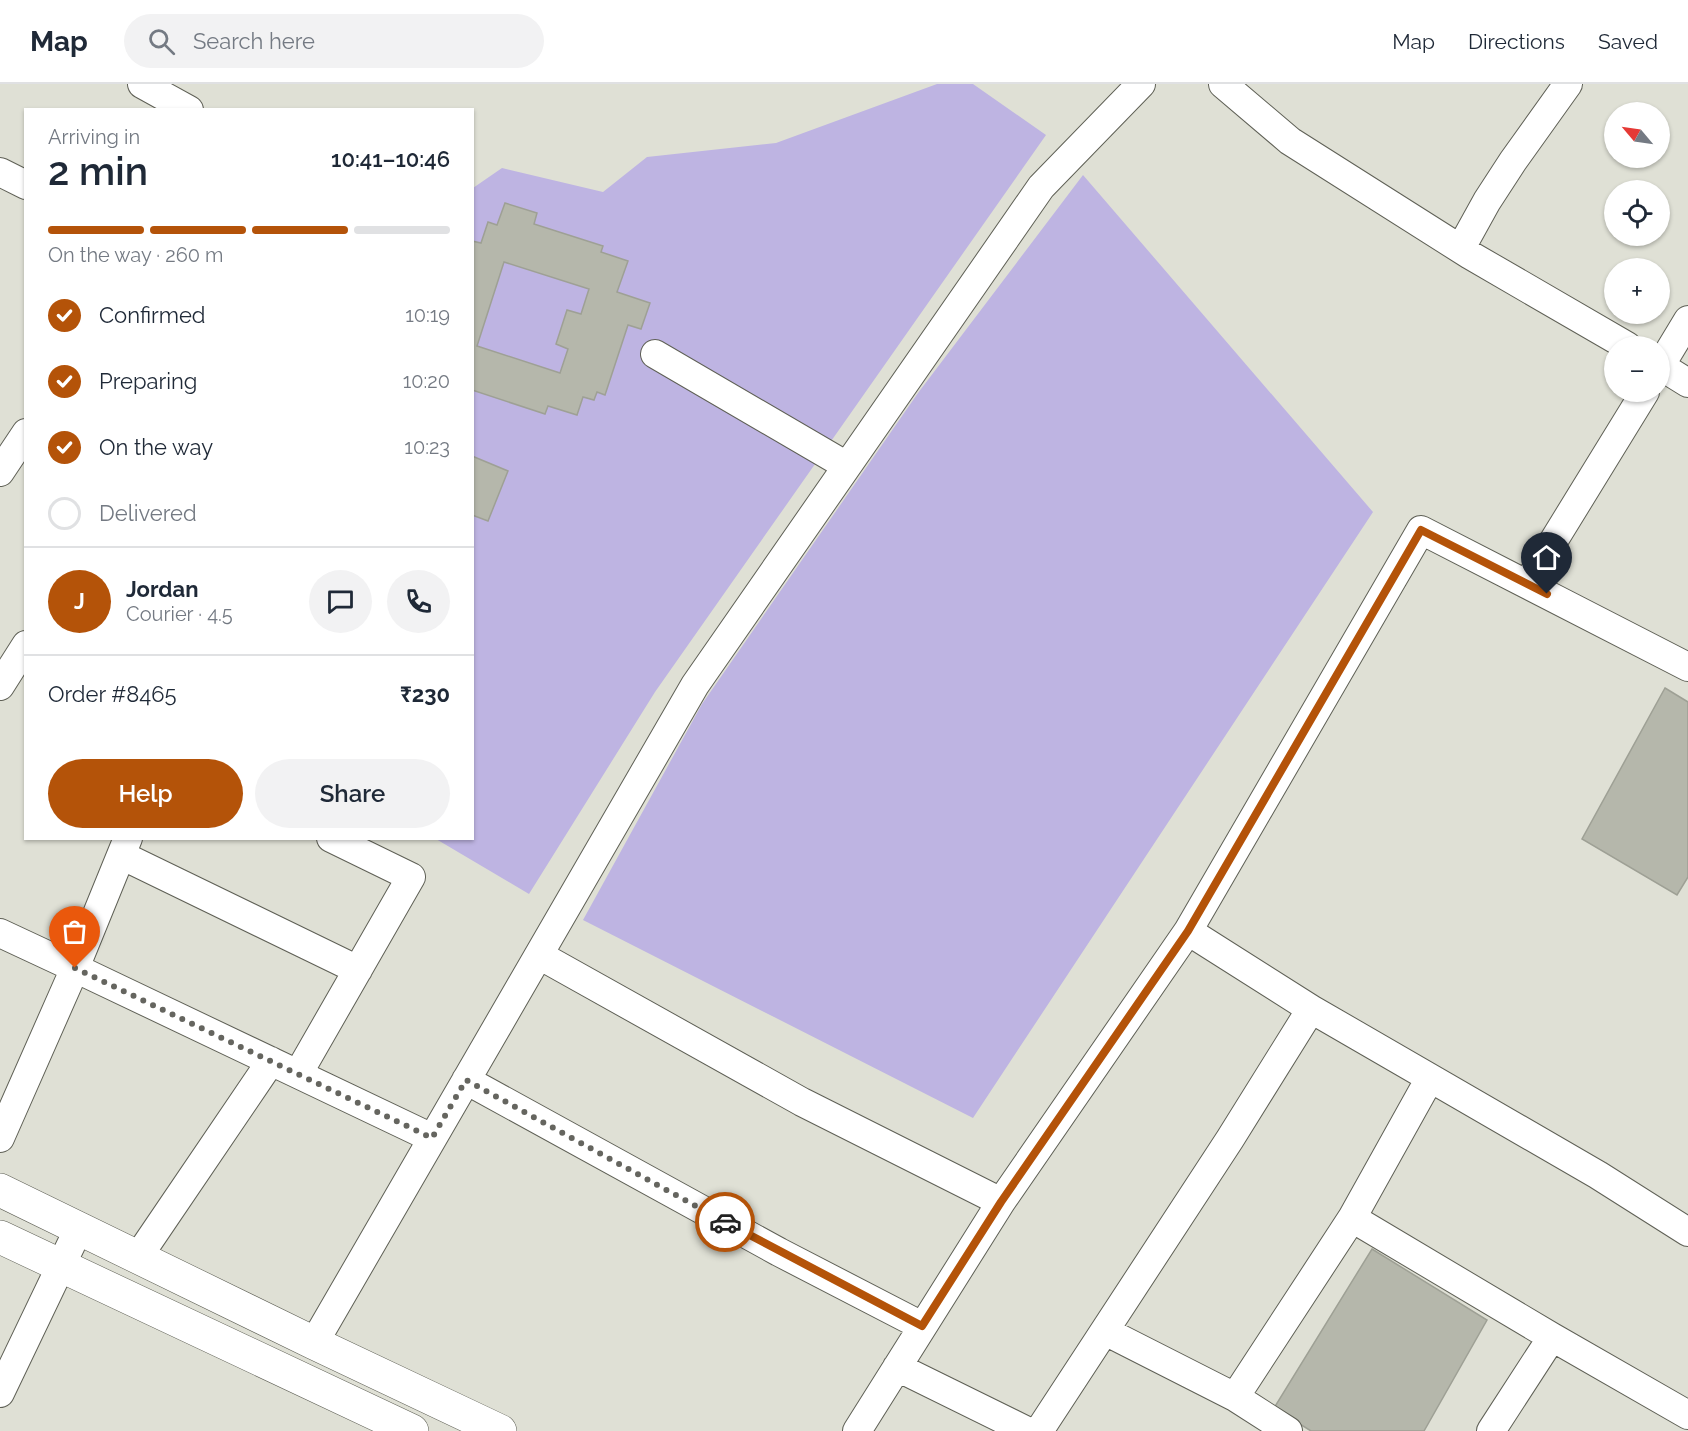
<!DOCTYPE html>
<html lang="en">
<head>
<meta charset="utf-8">
<style>
	:root { --surface:#fff; --page:#f2f2f3; --text:#1f2937; --muted:#747a83; --line:#e0e1e3; --accent:#b45309 }
	body { margin:0; font-family:Raleway,sans-serif; background:var(--page); color:var(--text); height:100vh; display:flex; flex-direction:column; font-size:22px; white-space:nowrap }
	* { box-sizing:border-box; margin:0 }
	p { font-size:20px; color:var(--muted) }
	.icon { flex:none; width:33px; height:33px; fill:none; stroke:currentColor; stroke-width:2; stroke-linecap:round; stroke-linejoin:round }
	.map { position:relative; flex:1; overflow:hidden }
	.panel { position:absolute; left:24px; top:24px; width:450px; height:732px; display:flex; flex-direction:column; background:var(--surface); border-radius:0px; box-shadow:0 2px 4px #0004 }
	.panel>* { flex:none }
	.needle { width:39px; rotate:299deg }
	.tools { position:absolute; left:1604px; top:18px; display:grid; gap:12px }
	.tools a { display:grid; place-items:center; width:66px; height:66px; border-radius:50%; background:var(--surface); box-shadow:0 2px 4px #0004; font-size:30px }
	.pin { position:absolute; display:grid; place-items:center; width:51px; height:51px; color:#fff; margin:-62px -26px; border-radius:50% 50% 50% 0; rotate:-45deg; box-shadow:0 0 6px #0007 }
	.pin .icon { rotate:45deg }
	.courier { position:absolute; display:grid; place-items:center; width:60px; height:60px; margin:-30px; border:4px solid #b45309; border-radius:50%; background:#fff; color:#222; box-shadow:0 2px 8px #0007 }
	.head em { font-style:normal; font-weight:600 }
	.head div { display:flex; flex-direction:column-reverse }
	.head { display:flex; align-items:center; justify-content:space-between; height:102px; padding:0 24px }
	h1 { font-size:39px; font-weight:600; line-height:45px }
	.bar { display:grid; grid-template-columns:repeat(4,1fr); gap:9px 6px; align-content:center; height:72px; padding:0 24px }
	.bar i { height:8px; border-radius:4px; background:var(--line) }
	.bar .current { background:var(--accent) }
	.bar p { grid-column:span 4 }
	.line { display:flex; align-items:center; gap:15px; padding:0 24px; border-top:2px solid var(--line) }
	.line div { flex:1 }
	.round { display:grid; place-items:center; flex:none; width:63px; height:63px; border-radius:32px; background:var(--page) }
	ol { padding:0 24px; list-style:none }
	li { display:flex; align-items:center; gap:18px; height:66px }
	li p { margin-inline-start:auto }
	li .icon { padding:6px; border-radius:50%; background:var(--accent); color:#fff; stroke-width:4 }
	li:last-child { color:var(--muted) }
	li i { width:33px; height:33px; border:3px solid var(--line); border-radius:50% }
	.action { display:flex; gap:12px; margin-top:auto; padding:12px 24px }
	.action a { flex:1; height:69px; border-radius:36px; background:var(--accent); color:#fff; font-size:24px; font-weight:600; line-height:69px; text-align:center }
	.action a+a { background:var(--page); color:var(--text) }
	header { display:flex; align-items:center; gap:36px; box-sizing:border-box; height:84px; padding:0 30px; background:var(--surface); border-bottom:2px solid var(--line) }
	header strong { font-size:28px }
	nav { display:flex; gap:33px; margin-inline-start:auto; font-size:21px }
	.search { width:420px; height:54px; background:var(--page); display:flex; align-items:center; gap:15px; box-sizing:border-box; padding:0 21px; border-radius:33px; color:var(--muted); font-size:22px }
	.map>svg:first-child { display:block }
	.green { fill:#beb4e2 }
	.building { fill:#b5b7ab; stroke:#9ea095; stroke-width:1.5; fill-rule:evenodd }
	.lines { fill:none; stroke-linecap:round; stroke-linejoin:round }
	.street-casing { stroke:#5f6056; stroke-width:30 }
	.secondary-casing { stroke:#5f6056; stroke-width:34 }
	.street { stroke:#fff; stroke-width:28 }
	.secondary { stroke:#fff; stroke-width:33 }
	.done { stroke:#65655f; stroke-width:6; stroke-dasharray:0 10.8 }
	.route { stroke:#b45309; stroke-width:8 }
</style>
</head>
<body>
<header>
<strong>Map</strong>
<div class="search"><svg class="icon" aria-label="search" viewBox="0 0 24 24"><circle cx="10" cy="10" r="6"/><path d="M15 15l6 6"/></svg>Search here</div>
<nav><a>Map</a><a>Directions</a><a>Saved</a></nav>
</header>
<div class="map">
<svg width="1688" height="1347" viewBox="0 0 1688 1347">
	<rect width="100%" height="100%" fill="#dfe0d5"/>
	<!-- green -->
	<path class="green" d="M937 0H973L1046 51 655 608 529 810 436 755 472 754 473 104 502 84 603 108 647 73 776 59Z
		M1083 91 1373 428 973 1034 583 836 702 620 918 309Z"/>
	<!-- building -->
	<path class="building" d="M505 119 537 129 534 140 603 162 601 168 628 177 617 208 650 219 641 245 628 241 605 311 597 308 594 316 583 313 577 331 548 322 545 330 472 306V157L481 159 488 138 497 141ZM504 178 589 205 581 230 567 226 556 260 568 265 560 289 477 262Z
		M472 372 508 387 488 437 472 431Z
		M1665 604 1688 618V793L1677 811 1582 755Z
		M1372 1165 1487 1236 1424 1347H1311L1274 1324Z"/>
	<g class="lines">
		<defs>
			<path id="street" d="M142 0 189 26
				M1223 0 1290 57 1470 171 1627 262
				M0 88 26 101
				M1461 164 1487 117 1513 77 1568 0
				M655 270 847 382
				M1659 281 1688 299
				M1659 284 1688 236
				M0 388 26 349
				M1527 500 1645 308
				M0 602 26 561
				M128 754 75 884 432 1054
				M121 771 358 886
				M0 849 75 884 0 1054
				M539 871 802 1018 1001 1118
				M1311 925 1598 1091 1688 1148
				M298 990 411 793 331 754
				M466 996 779 1168 922 1242
				M1352 1134 1430 994
				M138 1173 271 977
				M1105 1247 1235 1313
				M314 1259 695 601 1041 103 1141 0
				M897 1283 1027 1347
				M0 1309 79 1144
				M857 1347 1001 1118 1188 847 1421 446 1688 583
				M1039 1347 1230 1055 1311 925 1188 847
				M1288 1347 1235 1313 1352 1134 1552 1253 1688 1331
				M1491 1347 1552 1253"/>
			<path id="secondary" d="M0 1106 314 1259 500 1347
				M0 1153 412 1347"/>
		</defs>
		<!-- street casing -->
		<use href="#street" class="street-casing"/>
		<!-- secondary casing -->
		<use href="#secondary" class="secondary-casing"/>
		<!-- street -->
		<use href="#street" class="street"/>
		<!-- secondary -->
		<use href="#secondary" class="secondary"/>
	</g>
	<g class="lines">
		<!-- done -->
		<path class="done" d="M75 884 432 1054 466 996 725 1138"/>
		<!-- route -->
		<path class="route" d="M725 1138 922 1242 1001 1118 1188 847 1421 446 1547 510"/>
	</g>
</svg>
<div class="tools">
<a><svg class="needle" viewBox="-14 -14 28 28"><path d="M0-13l5 13h-10z" fill="#e53935"/><path d="M0 13l5-13h-10z" fill="#747a83"/></svg></a>
<a><svg class="icon" aria-label="locate" viewBox="0 0 24 24"><circle cx="12" cy="12" r="6"/><path d="M12 2v4M12 18v4M2 12h4M18 12h4"/></svg></a>
<a>+</a>
<a>−</a>
</div>
<div class="pin" style="left:75px;top:884px;background:#ea580c"><svg class="icon" aria-label="bag" viewBox="0 0 24 24"><path d="M5 8h14l-1 12H6zM9 8a3 3 0 0 1 6 0"/></svg></div>
<div class="pin" style="left:1547px;top:510px;background:#1f2937"><svg class="icon" aria-label="home" viewBox="0 0 24 24"><path d="M3 11l9-7 9 7M6 9v11h12V9"/></svg></div>
<div class="courier" style="left:725px;top:1138px"><svg class="icon" aria-label="car" viewBox="0 0 24 24"><path d="M5 17H2v-5l4-1 3-4h7l3 4 3 1v5h-3M9 17h6M6 11h13"/><circle cx="7" cy="17" r="2"/><circle cx="17" cy="17" r="2"/></svg></div>
<section class="panel">
<div class="head"><div><h1>2 min</h1><p>Arriving in</p></div><em>10:41–10:46</em></div>
<div class="bar"><i class="current"></i><i class="current"></i><i class="current"></i><i></i><p>On the way · 260 m</p></div>
<ol>
<li><svg class="icon" aria-label="check" viewBox="0 0 24 24"><path d="M5 12l5 5 9-10"/></svg>Confirmed<p>10:19</p></li>
<li><svg class="icon" aria-label="check" viewBox="0 0 24 24"><path d="M5 12l5 5 9-10"/></svg>Preparing<p>10:20</p></li>
<li><svg class="icon" aria-label="check" viewBox="0 0 24 24"><path d="M5 12l5 5 9-10"/></svg>On the way<p>10:23</p></li>
<li><i></i>Delivered</li>
</ol>
<div class="line" style="height:108px"><b class="round" style="background:var(--accent);color:#fff">J</b><div><b>Jordan</b><p>Courier · 4.5</p></div><a class="round"><svg class="icon" aria-label="chat" viewBox="0 0 24 24"><path d="M4 5h16v11H9l-5 4z"/></svg></a><a class="round"><svg class="icon" aria-label="phone" viewBox="0 0 24 24"><path d="M5 4h4l2 5-3 2q2 4 5 5l2-3 5 2v4C11 20 4 13 5 4z"/></svg></a></div>
<div class="line" style="height:78px"><div>Order #8465</div><b>₹230</b></div>
<div class="action"><a>Help</a><a>Share</a></div>
</section>
</div>
</body>
</html>
